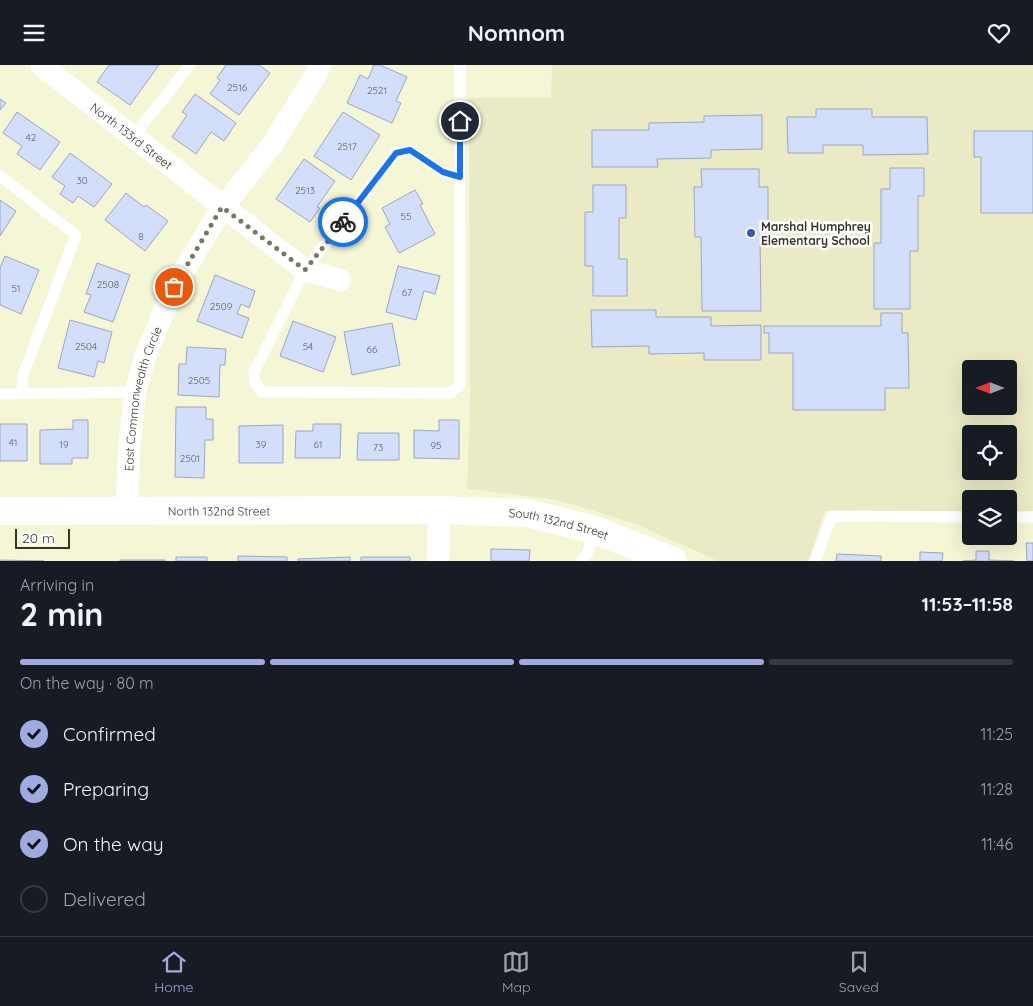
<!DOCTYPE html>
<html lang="en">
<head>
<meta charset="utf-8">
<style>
	:root { --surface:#171b24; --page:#20242c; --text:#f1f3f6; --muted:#9ea1a6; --line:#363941; --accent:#9fabe0 }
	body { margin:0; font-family:Quicksand,sans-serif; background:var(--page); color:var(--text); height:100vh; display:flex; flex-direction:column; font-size:19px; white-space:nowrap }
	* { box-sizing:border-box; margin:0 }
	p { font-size:16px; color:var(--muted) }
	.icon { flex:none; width:28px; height:28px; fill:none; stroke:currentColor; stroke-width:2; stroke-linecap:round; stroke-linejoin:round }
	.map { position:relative; height:496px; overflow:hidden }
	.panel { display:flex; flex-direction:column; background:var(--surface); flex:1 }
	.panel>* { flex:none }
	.needle { width:32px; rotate:270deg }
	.fabs { position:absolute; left:962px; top:295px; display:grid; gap:10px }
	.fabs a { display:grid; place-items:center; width:55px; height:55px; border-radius:5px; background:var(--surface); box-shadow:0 5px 20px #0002; font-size:25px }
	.scale { position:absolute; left:15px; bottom:12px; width:55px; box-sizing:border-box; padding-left:5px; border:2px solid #343428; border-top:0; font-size:14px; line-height:18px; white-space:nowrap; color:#343428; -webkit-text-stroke:4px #fff; paint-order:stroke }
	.pin { position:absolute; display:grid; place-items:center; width:42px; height:42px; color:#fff; margin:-21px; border:2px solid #fff; border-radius:50%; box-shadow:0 1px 5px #0007 }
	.courier { position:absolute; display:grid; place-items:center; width:50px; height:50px; margin:-25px; border:4px solid #1a73e8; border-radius:50%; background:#fff; color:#222; box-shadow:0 1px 6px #0007 }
	.headline em { font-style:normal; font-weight:800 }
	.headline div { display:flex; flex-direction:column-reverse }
	.headline { display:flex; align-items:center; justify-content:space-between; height:85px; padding:0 20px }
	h1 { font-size:32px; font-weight:800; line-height:38px }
	.bar { display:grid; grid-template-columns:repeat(4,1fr); gap:8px 5px; align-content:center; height:60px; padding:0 20px }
	.bar i { height:6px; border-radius:4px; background:var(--line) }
	.bar .current { background:var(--accent) }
	.bar p { grid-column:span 4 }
	ol { padding:0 20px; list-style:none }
	li { display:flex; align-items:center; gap:15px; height:55px }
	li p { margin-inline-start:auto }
	li .icon { padding:5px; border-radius:50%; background:var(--accent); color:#111; stroke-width:4 }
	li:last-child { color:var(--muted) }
	li i { width:28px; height:28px; border:2px solid var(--line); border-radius:50% }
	header { display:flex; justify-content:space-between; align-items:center; height:65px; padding:0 20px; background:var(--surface); font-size:22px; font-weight:800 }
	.dock { display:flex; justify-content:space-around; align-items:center; height:70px; border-top:1px solid var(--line); background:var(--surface); font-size:14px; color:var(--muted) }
	.dock a { display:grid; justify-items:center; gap:2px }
	.dock .current { color:var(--accent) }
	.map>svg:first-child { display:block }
	.built { fill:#eaebc4; fill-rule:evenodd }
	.building { fill:#d3defb; stroke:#9ba6c2 }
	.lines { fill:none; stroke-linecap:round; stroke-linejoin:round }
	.service { stroke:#fff; stroke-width:11 }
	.minor { stroke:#fff; stroke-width:22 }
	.tertiary { stroke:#fff; stroke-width:28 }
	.done { stroke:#787865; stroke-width:5; stroke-dasharray:0 9 }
	.route { stroke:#1a73e8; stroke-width:6 }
	.poi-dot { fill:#3b54c6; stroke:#fff; stroke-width:2 }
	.labels { text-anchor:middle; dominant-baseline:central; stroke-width:5; stroke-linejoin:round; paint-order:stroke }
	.number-label { font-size:10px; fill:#5c5e5d }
	.street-label { font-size:12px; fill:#343428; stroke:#fff }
	.poi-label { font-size:12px; font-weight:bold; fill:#343428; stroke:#fff; text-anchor:start }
</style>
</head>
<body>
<header><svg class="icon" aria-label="menu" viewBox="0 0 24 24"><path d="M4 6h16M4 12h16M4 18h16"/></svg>Nomnom<svg class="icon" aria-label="heart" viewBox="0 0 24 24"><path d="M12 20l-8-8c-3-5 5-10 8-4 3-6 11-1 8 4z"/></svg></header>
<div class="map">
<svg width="1033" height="496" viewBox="0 0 1033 496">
	<rect width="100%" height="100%" fill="#f5f6d6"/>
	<!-- built -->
	<path class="built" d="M552 0H1033V446H1009V434H971V446H825L808 496H718L638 460 595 446 552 434 467 424 470 333 469 33H551ZM971 304H1009V341H971ZM971 369H1009V406H971Z"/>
	<!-- building -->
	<path class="building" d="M109 0H159L130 40 97 17Z
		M226 0H259L270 8 239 50 210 29 220 15 217 13Z
		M374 0H380L407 12 396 36 401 38 392 58 347 38 360 10 368 14Z
		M195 29 236 58 224 76 211 67 196 89 172 72 187 50 182 47Z
		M0 34 6 38 0 45Z
		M816 44H872V52H927L928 89 863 90V80H823V88H788L787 52H816Z
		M17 47 60 77 40 105 17 89 22 81 3 68Z
		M343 47 380 70 351 115 314 91Z
		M762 50V84L711 85V93L657 94 658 102H592V65H649V58L704 57V51Z
		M974 66H1033V148H981V92H974Z
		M70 88 112 119 94 142 78 131 73 138 60 129 65 121 52 112Z
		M304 94 335 116 317 142 320 143 310 157 276 134Z
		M890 103H924V131H918V186H910V244H874V178H881V124H890Z
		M701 104H759V122H768V170H760L761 246H702L701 172H695L694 122H702Z
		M593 120H626V153H619V194H627V231H593V201H585V147H593Z
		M415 125 423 139 420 140 435 169 399 188 385 162 390 159 382 143Z
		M126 128 144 142 146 140 168 156 145 186 105 155Z
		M0 135 16 146 0 171Z
		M5 191 39 205 21 249 0 240V203Z
		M97 198 130 210 113 257 84 247 91 230 86 229Z
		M398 201 440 211 435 229 424 226 416 255 386 247Z
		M215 210 255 226 249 243 241 239 237 249 249 253 242 273 197 256Z
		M591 245H656V252H711V261L761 260V295H704V288L649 289V281L592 282Z
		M881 248H902V268H908L909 323H885V345H793V288H769V268H764V261H881Z
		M70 255 112 267 104 298 98 296 94 312 58 303Z
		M293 256 336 272 323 307 280 291Z
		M392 258 400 300 352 310 344 267Z
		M187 282 226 284 225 300H220L219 332 178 330 179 299H186Z
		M176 342H206V354H213V375H205L204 413 175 412Z
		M73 355H88V393H72V399H40V365L73 364Z
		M439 355H459V394L414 393V365L439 366Z
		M0 359H27V396H0Z
		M313 359H341L340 393H295L296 366H313Z
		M283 360V398H239V361Z
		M358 368H399V395H357Z
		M1026 478H1033V496H1027Z
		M491 484 530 485 529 496H491Z
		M976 486H989V495L1014 496H963L976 495Z
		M920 487 943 488 942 496H920Z
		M837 489 881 491V496H836Z
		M238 491 287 492V496H238Z
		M176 492H207V496H176Z
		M350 492V496H298V494Z
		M361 492H410V496H361Z
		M0 495 44 496H0Z
		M120 495H165V496H120Z"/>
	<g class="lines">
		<!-- service -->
		<path class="service" d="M460 0V319L451 328 262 327 255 317 254 307 305 205 396 88 410 85 443 107 460 112
			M133 72 190 0
			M0 111 76 170 23 310 22 329
			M0 329 135 327
			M1009 452H1033
			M581 496 587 489 595 465
			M815 496 832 451 971 452"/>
		<!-- minor -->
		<g class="minor">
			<path id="s1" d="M41 0 305 205 340 215"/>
			<path id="s2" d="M127 446 129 385 135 327 145 292 174 222 223 142 272 80 317 8 320 0"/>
			<path d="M438 496 439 445"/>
		</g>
		<!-- tertiary -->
		<path class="tertiary" id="s3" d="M0 446 439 445 527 448 595 465 673 496"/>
	</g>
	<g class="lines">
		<!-- done -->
		<path class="done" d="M174 222 222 142 305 205 343 157"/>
		<!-- route -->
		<path class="route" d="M343 157 396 88 410 85 443 107 460 112V56"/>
	</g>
	<!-- markers -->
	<circle class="poi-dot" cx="751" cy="168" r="5"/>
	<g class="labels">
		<!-- number labels -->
		<g class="number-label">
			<text x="237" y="22">2516</text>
			<text x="377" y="25">2521</text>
			<text x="31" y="72">42</text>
			<text x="347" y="81">2517</text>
			<text x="82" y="115">30</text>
			<text x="305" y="125">2513</text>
			<text x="406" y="151">55</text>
			<text x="141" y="171">8</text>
			<text x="108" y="219">2508</text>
			<text x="16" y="223">51</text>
			<text x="407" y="227">67</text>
			<text x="221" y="241">2509</text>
			<text x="86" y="281">2504</text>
			<text x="308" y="281">54</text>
			<text x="372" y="284">66</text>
			<text x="199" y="315">2505</text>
			<text x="13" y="377">41</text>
			<text x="64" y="379">19</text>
			<text x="261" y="379">39</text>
			<text x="318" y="379">61</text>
			<text x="436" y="380">95</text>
			<text x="378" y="382">73</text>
			<text x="190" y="393">2501</text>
		</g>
		<!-- street labels -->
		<g class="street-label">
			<text stroke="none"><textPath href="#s1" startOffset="115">North 133rd Street</textPath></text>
			<text stroke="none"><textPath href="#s2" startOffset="114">East Commonwealth Circle</textPath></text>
			<text stroke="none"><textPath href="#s3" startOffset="219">North 132nd Street</textPath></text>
			<text stroke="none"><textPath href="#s3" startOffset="560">South 132nd Street</textPath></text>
		</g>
		<!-- poi labels -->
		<g class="poi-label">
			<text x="761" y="161">Marshal Humphrey<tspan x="761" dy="14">Elementary School</tspan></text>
		</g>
	</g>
</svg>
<div class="fabs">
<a><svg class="needle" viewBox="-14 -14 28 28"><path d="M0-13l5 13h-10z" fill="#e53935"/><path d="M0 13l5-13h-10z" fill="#9ea1a6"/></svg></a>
<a><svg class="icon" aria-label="locate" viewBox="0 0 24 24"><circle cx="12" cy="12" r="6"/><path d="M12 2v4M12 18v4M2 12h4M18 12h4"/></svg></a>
<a><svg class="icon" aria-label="layers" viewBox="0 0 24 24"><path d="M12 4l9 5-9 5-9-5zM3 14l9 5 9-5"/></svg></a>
</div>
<div class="scale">20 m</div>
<div class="pin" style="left:174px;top:222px;background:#ea580c"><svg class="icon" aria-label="bag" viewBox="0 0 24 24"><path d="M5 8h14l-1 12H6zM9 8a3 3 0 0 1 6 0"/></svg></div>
<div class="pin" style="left:460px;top:56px;background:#1f2937"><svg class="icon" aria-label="home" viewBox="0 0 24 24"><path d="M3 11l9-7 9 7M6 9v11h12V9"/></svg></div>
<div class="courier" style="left:343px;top:157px"><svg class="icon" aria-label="bike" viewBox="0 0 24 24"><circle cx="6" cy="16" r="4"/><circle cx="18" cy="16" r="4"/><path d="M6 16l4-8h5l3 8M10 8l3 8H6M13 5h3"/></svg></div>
</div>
<section class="panel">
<div class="headline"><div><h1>2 min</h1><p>Arriving in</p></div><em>11:53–11:58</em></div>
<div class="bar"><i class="current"></i><i class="current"></i><i class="current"></i><i></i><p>On the way · 80 m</p></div>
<ol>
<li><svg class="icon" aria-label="check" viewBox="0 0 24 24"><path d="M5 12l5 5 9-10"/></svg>Confirmed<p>11:25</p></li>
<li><svg class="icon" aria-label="check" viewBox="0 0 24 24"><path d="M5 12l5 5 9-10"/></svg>Preparing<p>11:28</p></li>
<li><svg class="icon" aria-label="check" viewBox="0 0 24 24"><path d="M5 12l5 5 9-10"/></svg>On the way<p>11:46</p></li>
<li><i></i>Delivered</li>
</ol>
</section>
<nav class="dock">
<a class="current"><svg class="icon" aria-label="home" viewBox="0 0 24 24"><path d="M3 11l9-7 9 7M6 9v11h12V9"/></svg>Home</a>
<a><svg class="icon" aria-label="map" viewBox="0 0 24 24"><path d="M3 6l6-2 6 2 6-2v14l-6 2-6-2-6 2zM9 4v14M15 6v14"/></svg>Map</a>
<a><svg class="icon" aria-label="saved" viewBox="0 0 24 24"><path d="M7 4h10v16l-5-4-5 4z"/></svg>Saved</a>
</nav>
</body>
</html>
